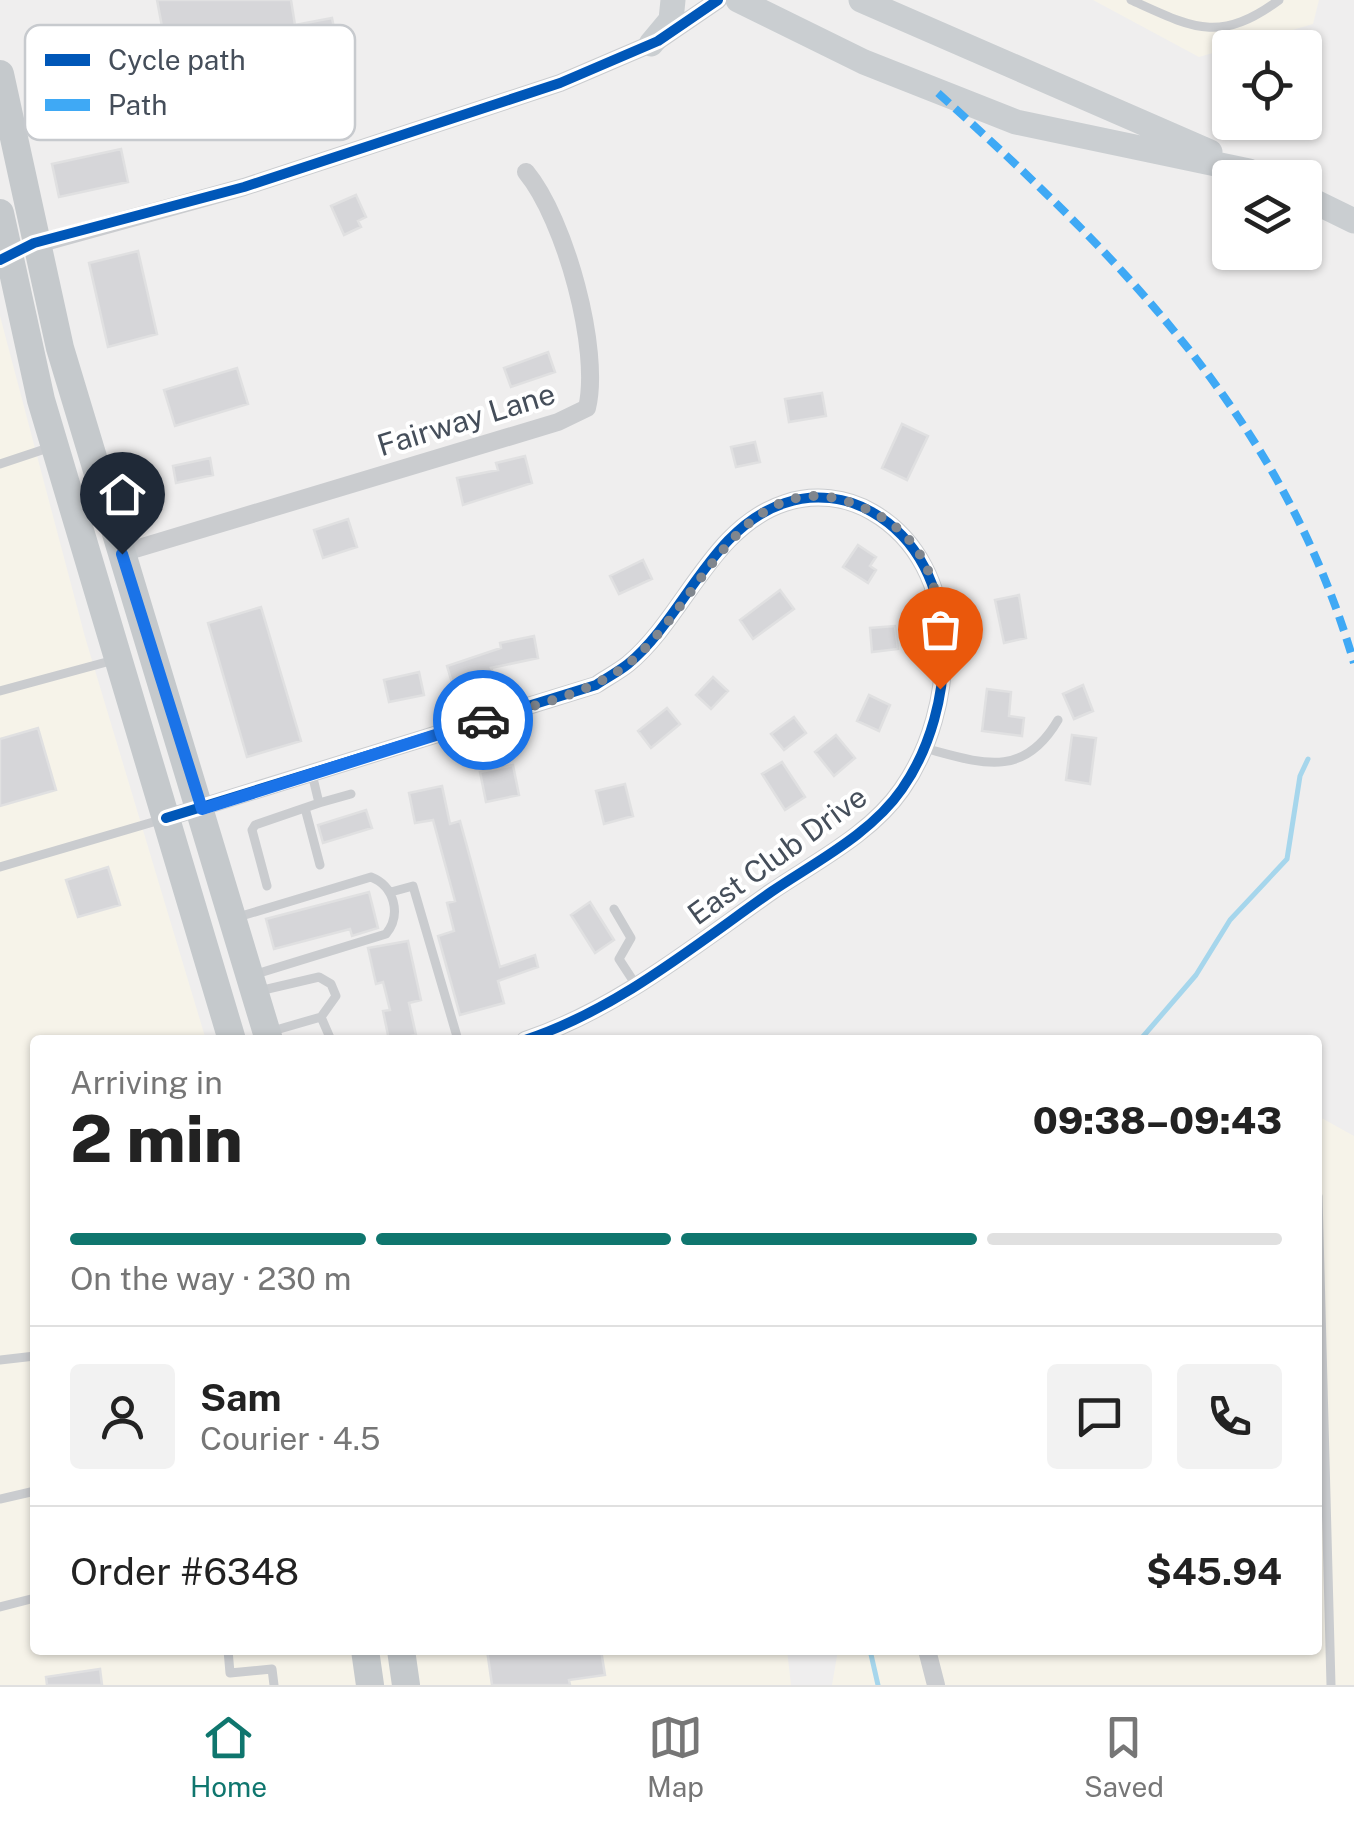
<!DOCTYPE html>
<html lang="en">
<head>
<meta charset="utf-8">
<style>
	:root { --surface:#fff; --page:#f2f2f2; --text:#222; --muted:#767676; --line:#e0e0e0; --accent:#0f766e }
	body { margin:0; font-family:"Public Sans",sans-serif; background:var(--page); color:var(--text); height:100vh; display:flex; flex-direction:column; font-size:38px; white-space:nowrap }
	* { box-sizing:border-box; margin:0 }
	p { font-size:32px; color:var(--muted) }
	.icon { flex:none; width:55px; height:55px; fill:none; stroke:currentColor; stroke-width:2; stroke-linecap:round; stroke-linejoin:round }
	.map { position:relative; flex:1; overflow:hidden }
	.panel { position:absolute; left:30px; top:1035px; width:1292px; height:620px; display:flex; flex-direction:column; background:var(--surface); border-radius:10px; box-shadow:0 2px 8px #0004 }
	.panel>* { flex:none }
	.buttons { position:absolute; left:1212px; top:30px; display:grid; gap:20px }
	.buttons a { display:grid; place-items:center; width:110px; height:110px; border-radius:10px; background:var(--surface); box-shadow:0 2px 8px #0004; font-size:50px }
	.pin { position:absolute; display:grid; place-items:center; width:85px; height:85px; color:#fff; margin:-102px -42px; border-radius:50% 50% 50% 0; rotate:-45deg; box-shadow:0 0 10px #0007 }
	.pin .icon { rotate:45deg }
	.courier { position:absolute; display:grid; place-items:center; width:100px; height:100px; margin:-50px; border:8px solid #1a73e8; border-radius:50%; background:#fff; color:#222; box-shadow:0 2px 12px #0007 }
	.head em { font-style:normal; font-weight:800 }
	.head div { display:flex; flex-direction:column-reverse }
	.head { display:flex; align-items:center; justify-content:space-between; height:170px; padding:0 40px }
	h1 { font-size:65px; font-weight:800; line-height:75px }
	.bar { display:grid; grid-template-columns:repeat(4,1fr); gap:15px 10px; align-content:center; height:120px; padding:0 40px }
	.bar i { height:12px; border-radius:8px; background:var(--line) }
	.bar .selected { background:var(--accent) }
	.bar p { grid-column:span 4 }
	.line { display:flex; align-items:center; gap:25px; padding:0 40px; border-top:2px solid var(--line) }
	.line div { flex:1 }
	.round { display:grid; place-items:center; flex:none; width:105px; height:105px; border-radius:10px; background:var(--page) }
	.dock { display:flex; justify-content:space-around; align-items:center; height:140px; border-top:2px solid var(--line); background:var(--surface); font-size:28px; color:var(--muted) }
	.dock a { display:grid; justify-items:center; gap:5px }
	.dock .selected { color:var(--accent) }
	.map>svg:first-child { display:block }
	.commercial { fill:#f6f3e9 }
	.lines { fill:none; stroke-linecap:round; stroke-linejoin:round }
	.stream { stroke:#a6d6ec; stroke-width:5 }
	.building { fill:#d6d6d9; stroke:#e0e0e1; stroke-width:2.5 }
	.service { stroke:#cacccf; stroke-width:9 }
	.minor { stroke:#cacccf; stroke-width:18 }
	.secondary { stroke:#caced1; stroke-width:25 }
	.primary { stroke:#c5c9cc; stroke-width:28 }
	.quiet { stroke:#3fa9f5; stroke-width:8; stroke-dasharray:15 8; stroke-linecap:butt }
	.cycleway-casing { stroke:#fff; stroke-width:16 }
	.cycleway { stroke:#0057b8; stroke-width:10 }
	.done { stroke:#80868e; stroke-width:10; stroke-dasharray:0 18 }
	.route { stroke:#1a73e8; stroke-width:12 }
	.labels { text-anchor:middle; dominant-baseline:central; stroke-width:8; stroke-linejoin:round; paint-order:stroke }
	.street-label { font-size:30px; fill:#454e5a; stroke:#fff }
	.key { fill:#fff; stroke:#c7cace; stroke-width:2.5 }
	.key-label { font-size:28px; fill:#454e5a }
</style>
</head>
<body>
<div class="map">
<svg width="1354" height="1685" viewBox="0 0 1354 1685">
	<rect width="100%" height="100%" fill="#efeeee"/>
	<!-- commercial -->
	<path class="commercial" d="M1093 0H1319L1313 24 1199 57Z
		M0 316 85 637 206 1040H35V1650H787L791 1685H0Z
		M1318 1116 1354 1136V1685H832L838 1650H1318Z"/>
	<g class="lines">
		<!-- stream -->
		<path class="stream" d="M1140 1040 1196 975 1230 920 1287 859 1300 776 1308 759
			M870 1650 878 1685"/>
	</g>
	<!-- building -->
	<path class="building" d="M157 0H291L295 25 332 18 336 38 298 45 304 73 185 95 179 63 169 64Z
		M121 149 128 182 59 197 52 164Z
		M356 195 366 217 358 221 361 227 344 235 331 206Z
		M138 251 157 334 108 347 89 263Z
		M548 352 555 372 511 387 504 368Z
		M237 368 248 404 175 426 164 390Z
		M822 393 826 416 789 422 785 399Z
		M902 424 928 436 907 480 882 468Z
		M755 442 760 462 736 467 731 447Z
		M525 456 532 483 463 505 457 478 498 470 496 463Z
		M210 458 213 475 176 483 173 466Z
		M348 519 357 547 323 558 314 530Z
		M858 545 876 557 870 566 876 570 868 583 843 567Z
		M643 560 652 579 619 594 610 576Z
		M780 590 794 609 753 639 740 620Z
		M1019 595 1026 638 1004 643 995 600Z
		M261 607 301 741 247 757 208 623Z
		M895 626 898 649 872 652 870 628Z
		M534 636 538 658 491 668 493 672 453 686 447 666 501 648 500 643Z
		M419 672 424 695 389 702 384 680Z
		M713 677 728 691 711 709 696 695Z
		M1083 685 1093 711 1074 719 1063 694Z
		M987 689 1011 692 1009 716 1024 718 1022 736 982 731Z
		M869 695 890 705 879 731 857 721Z
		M667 708 680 724 651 748 638 731Z
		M794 717 806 733 784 750 771 734Z
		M38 728 56 790 0 806V739Z
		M836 735 855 758 834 776 815 752Z
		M1072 735 1096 738 1090 784 1066 780Z
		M782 762 805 797 785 810 762 774Z
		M513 765 519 795 486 802 480 772Z
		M625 784 633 816 604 824 596 791Z
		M442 786 450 824 460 821 500 967 535 955 538 967 498 981 504 1003 460 1015 438 936 454 931 447 903 455 901 433 820 415 823 409 793Z
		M366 810 372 828 323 843 318 825Z
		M108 867 120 905 78 917 66 880Z
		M369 892 378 928 352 936 350 929 274 949 266 919Z
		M590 902 614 940 595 953 571 915Z
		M408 941 421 1000 409 1003 416 1035 389 1040 383 1011 390 1010 383 982 376 984 368 948Z
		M487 1650H601L605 1675 569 1680 570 1685H492Z
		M100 1669 102 1685H47L46 1677Z"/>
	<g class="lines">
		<!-- service -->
		<path class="service" d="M1131 0C1193 28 1219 44 1279 0
			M0 464 51 447
			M0 691 114 660
			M924 748C981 763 1023 780 1058 720
			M319 803 351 794
			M305 808 320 865
			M0 867 160 820
			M267 886 252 830 255 825 319 803 312 774
			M391 892 413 886 458 1040
			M614 909 631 938 619 959 636 985
			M238 917 371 877C394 886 402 914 386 934L253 975
			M259 991 319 977 331 984 336 996 321 1017 269 1032
			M321 1017 331 1040
			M1318 1196 1331 1685
			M0 1360 35 1356
			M0 1499 35 1491
			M0 1607 35 1598
			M228 1650 230 1673 272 1669 274 1685"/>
		<!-- minor -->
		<path class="minor" d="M30 246 244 187 560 83 658 41 718 0
			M122 553 558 422 587 408C601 350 565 219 526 172
			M166 818 596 685C606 678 618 672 628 664 684 618 711 527 785 503 814 493 847 497 872 512 966 566 958 709 902 789 871 834 815 862 771 892 694 946 616 1010 525 1040
			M927 1650 936 1685"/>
		<!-- secondary -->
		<path class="secondary" d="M738 0 864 62 1016 122 1249 171
			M861 0 1210 152
			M651 44 671 20 673 0
			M1305 197 1354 221"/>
		<!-- primary -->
		<path class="primary" d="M0 74 60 348 269 1040
			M0 213 41 400 232 1040
			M365 1650 370 1685
			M401 1650 406 1685"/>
		<!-- quiet -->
		<path class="quiet" d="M938 93C1121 258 1283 419 1354 663"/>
		<defs>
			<path id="cycleway" d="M0 260 34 243 244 187 560 83 658 41 718 0
				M166 818 596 685C606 678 618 672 628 664 684 618 711 527 785 503 814 493 847 497 872 512 966 566 958 709 902 789 871 834 815 862 771 892 694 946 616 1010 525 1040"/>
		</defs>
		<!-- cycleway casing -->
		<use href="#cycleway" class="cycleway-casing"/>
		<!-- cycleway -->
		<use href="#cycleway" class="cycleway"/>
	</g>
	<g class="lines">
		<!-- done -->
		<path class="done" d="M483 720C530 706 584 696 624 667 706 606 746 436 883 518 944 555 943 627 940 689"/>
		<!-- route -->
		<path class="route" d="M122 554 202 809 483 720"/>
	</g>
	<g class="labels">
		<!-- street labels -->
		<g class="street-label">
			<text transform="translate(466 419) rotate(-17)">Fairway Lane</text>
			<text transform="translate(777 855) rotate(-36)">East Club Drive</text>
		</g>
	</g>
	<!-- legend -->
	<rect x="25" y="25" width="330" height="115" rx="15" class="key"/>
	<rect x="45" y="54" width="45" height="12" fill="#0057b8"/>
	<rect x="45" y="99" width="45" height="12" fill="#3fa9f5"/>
	<g class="key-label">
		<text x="108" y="70">Cycle path</text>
		<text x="108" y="115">Path</text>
	</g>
</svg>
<div class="buttons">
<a><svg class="icon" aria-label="locate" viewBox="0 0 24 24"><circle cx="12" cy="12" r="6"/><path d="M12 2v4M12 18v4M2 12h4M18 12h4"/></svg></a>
<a><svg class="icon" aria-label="layers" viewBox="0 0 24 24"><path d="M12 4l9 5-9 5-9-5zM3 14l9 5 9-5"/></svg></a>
</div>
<div class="pin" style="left:940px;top:689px;background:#ea580c"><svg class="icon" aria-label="bag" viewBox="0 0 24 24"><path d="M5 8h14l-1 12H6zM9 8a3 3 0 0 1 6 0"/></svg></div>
<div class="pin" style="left:122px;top:554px;background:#1f2937"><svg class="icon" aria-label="home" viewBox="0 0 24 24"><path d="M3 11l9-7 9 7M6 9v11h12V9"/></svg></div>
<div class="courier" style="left:483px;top:720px"><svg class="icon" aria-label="car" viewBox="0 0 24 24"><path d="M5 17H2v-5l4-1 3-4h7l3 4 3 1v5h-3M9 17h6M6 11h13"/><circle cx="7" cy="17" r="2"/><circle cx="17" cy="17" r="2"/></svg></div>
<section class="panel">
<div class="head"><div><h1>2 min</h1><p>Arriving in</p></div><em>09:38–09:43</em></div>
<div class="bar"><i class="selected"></i><i class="selected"></i><i class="selected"></i><i></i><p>On the way · 230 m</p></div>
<div class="line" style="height:180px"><a class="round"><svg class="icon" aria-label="person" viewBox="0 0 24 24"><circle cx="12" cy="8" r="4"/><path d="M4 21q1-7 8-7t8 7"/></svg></a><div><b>Sam</b><p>Courier · 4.5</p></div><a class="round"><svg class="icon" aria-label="chat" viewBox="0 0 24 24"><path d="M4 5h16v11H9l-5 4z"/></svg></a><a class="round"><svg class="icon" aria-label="phone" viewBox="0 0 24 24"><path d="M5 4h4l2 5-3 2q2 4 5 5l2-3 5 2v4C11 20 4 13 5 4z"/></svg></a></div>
<div class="line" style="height:130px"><div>Order #6348</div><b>$45.94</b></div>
</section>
</div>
<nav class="dock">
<a class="selected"><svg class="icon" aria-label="home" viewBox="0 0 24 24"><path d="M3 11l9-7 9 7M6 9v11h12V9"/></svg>Home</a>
<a><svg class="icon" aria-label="map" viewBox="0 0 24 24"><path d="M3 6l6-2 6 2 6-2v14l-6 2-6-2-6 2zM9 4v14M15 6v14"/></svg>Map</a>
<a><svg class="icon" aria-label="saved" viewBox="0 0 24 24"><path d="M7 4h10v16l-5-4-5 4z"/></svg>Saved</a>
</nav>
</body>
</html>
